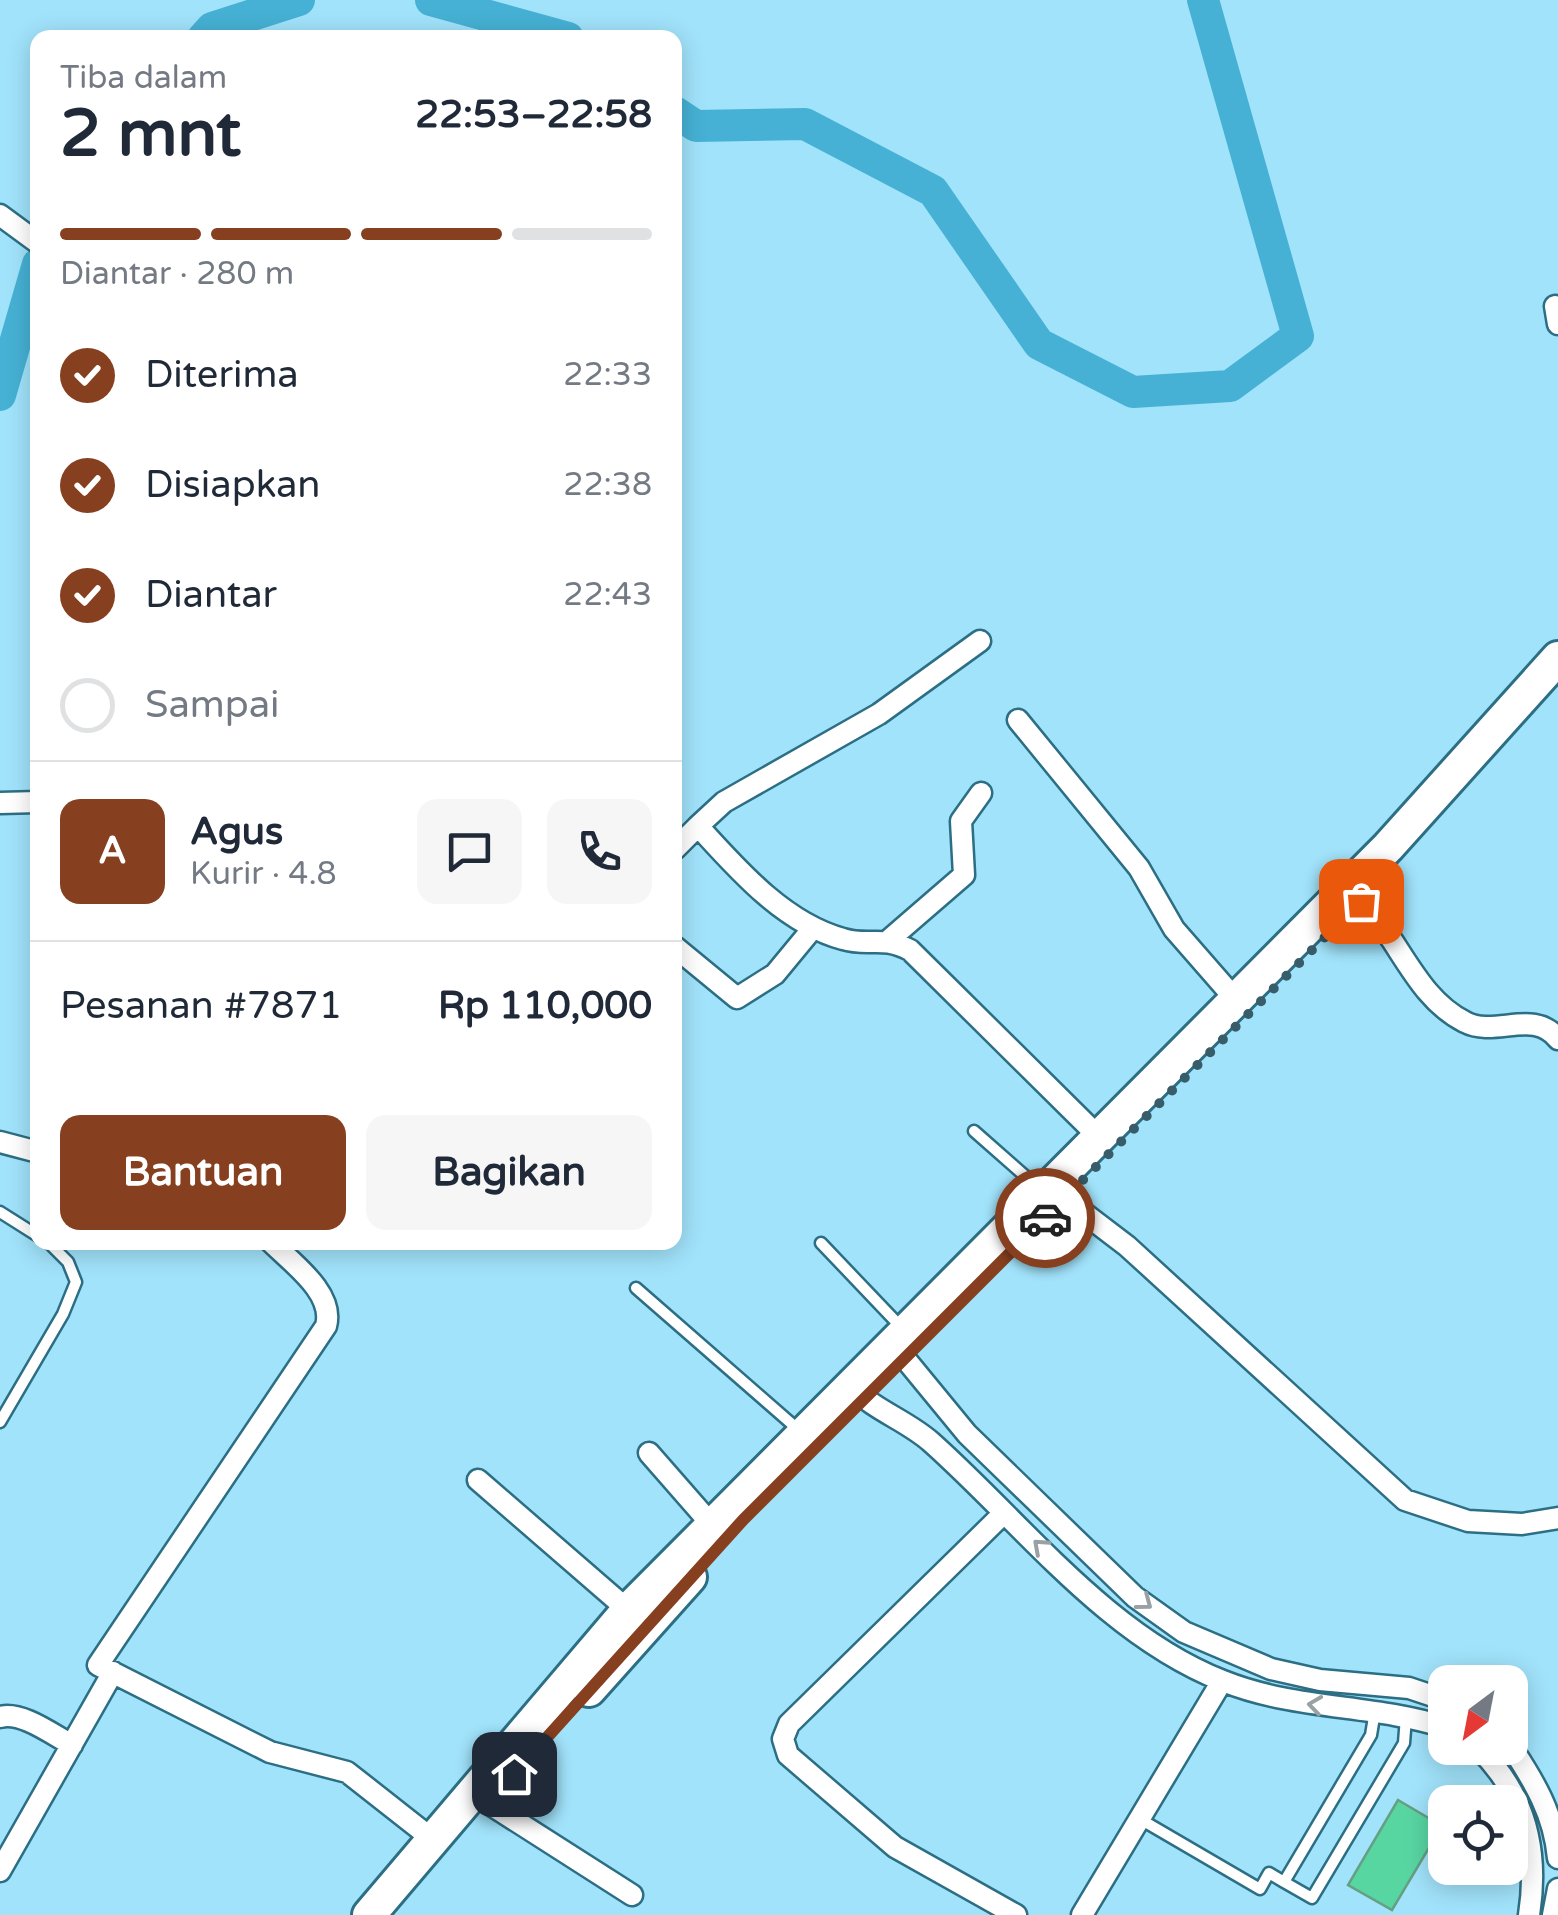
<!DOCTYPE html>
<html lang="id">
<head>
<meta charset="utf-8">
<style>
	:root { --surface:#fff; --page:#f6f6f7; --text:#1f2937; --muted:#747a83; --line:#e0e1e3; --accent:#863f1f }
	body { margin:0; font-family:"Varela Round",sans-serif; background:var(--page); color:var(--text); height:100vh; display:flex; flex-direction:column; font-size:38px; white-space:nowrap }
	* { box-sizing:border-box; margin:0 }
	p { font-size:32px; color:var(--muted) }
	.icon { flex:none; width:55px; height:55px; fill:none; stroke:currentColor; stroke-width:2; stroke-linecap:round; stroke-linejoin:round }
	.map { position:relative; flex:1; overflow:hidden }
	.details { position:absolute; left:30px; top:30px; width:652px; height:1220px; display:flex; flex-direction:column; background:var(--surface); border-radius:20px; box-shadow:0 5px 25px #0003 }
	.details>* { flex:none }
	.needle { width:65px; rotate:212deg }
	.controls { position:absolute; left:1428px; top:1665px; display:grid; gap:20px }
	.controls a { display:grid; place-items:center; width:100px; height:100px; border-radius:20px; background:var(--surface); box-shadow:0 5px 25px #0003; font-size:50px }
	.pin { position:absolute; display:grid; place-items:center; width:85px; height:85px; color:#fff; margin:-42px; border-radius:20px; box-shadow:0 5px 15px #0006 }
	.courier { position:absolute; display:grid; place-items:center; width:100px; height:100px; margin:-50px; border:8px solid #863f1f; border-radius:50%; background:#fff; color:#222; box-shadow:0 2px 12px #0007 }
	.summary em { font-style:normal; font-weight:700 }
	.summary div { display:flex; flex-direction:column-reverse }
	.summary { display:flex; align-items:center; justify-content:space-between; height:170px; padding:0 30px }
	h1 { font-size:65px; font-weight:700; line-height:75px }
	.bar { display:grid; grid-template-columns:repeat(4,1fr); gap:15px 10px; align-content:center; height:120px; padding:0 30px }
	.bar i { height:12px; border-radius:8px; background:var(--line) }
	.bar .selected { background:var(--accent) }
	.bar p { grid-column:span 4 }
	.line { display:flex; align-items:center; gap:25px; padding:0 30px; border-top:2px solid var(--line) }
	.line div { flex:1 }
	.round { display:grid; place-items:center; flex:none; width:105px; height:105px; border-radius:20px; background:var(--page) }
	ol { padding:0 30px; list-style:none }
	li { display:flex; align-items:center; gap:30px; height:110px }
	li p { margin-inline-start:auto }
	li .icon { padding:10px; border-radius:50%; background:var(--accent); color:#fff; stroke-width:4 }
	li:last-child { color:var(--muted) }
	li i { width:55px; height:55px; border:5px solid var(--line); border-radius:50% }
	.button { display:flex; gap:20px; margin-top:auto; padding:20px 30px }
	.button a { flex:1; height:115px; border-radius:20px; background:var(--accent); color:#fff; font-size:40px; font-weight:700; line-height:115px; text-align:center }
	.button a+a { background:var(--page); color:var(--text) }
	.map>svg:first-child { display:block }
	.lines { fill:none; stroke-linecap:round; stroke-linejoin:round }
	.river { stroke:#46b1d4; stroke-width:32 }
	.building { fill:#58d6a2; stroke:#659f84; stroke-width:2.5 }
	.service-casing { stroke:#2c6e84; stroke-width:15 }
	.minor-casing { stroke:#2c6e84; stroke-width:25 }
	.trunk-casing { stroke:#2c6e84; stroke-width:38 }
	.service { stroke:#fff; stroke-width:10 }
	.minor { stroke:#fff; stroke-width:20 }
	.trunk { stroke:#fff; stroke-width:32 }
	.oneway { stroke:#99a1a4 }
	.done { stroke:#385c6a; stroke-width:10; stroke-dasharray:0 18 }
	.route { stroke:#863f1f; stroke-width:12 }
</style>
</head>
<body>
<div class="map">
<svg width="1558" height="1915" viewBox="0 0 1558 1915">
	<rect width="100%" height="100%" fill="#a1e3fb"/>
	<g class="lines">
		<!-- river -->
		<path class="river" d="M431 0 568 38
			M203 38 212 28 299 0
			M675 112 696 126 805 124 933 191 1039 344 1133 392 1230 386 1298 336 1203 0
			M0 395 38 264"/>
	</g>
	<!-- building -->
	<path class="building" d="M1398 1800 1442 1826 1392 1910 1348 1885Z"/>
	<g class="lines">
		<defs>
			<path id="service" d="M974 1131 1041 1190
				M0 1212 38 1236
				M821 1243 901 1327
				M636 1288 801 1432
				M0 1422 63 1314 76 1282 68 1262 48 1242
				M1375 1711 1371 1735 1284 1882 1312 1898 1404 1743 1406 1717
				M1140 1819 1260 1889 1269 1873 1284 1882"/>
			<path id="minor" d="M0 215 38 243
				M1555 306 1558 324
				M1018 720 1139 868 1174 929 1236 1000
				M0 803 38 802
				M698 826 724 802 879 714 980 641
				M675 849 698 826C738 870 784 923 843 939 870 947 881 935 910 950L1100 1138
				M1361 901C1399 937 1415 997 1465 1022 1495 1038 1534 1008 1558 1039
				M890 939 964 875 961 821 981 793
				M675 947 737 998 775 974 813 928
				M0 1142 38 1152
				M1064 1198 1127 1246 1405 1500 1468 1521 1522 1524 1558 1518
				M271 1242C292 1263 335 1293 326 1326L98 1665 270 1752 347 1772 431 1838
				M893 1344 967 1434 1135 1597 1184 1632 1271 1669 1320 1680 1409 1688 1445 1700
				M851 1386C875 1411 906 1420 931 1442 1023 1524 1106 1635 1223 1681 1295 1710 1372 1704 1445 1727
				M649 1453 712 1525
				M478 1480 628 1610
				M1004 1513 789 1724 783 1739 788 1755 895 1847 1016 1915
				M0 1717C22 1711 53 1735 72 1745
				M1510 1745C1534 1781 1554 1814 1558 1858
				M1478 1748C1525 1793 1539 1851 1529 1915
				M488 1803 632 1895
				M0 1871 113 1672
				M1082 1915 1222 1681
				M1553 1915 1558 1889"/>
			<path id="trunk" d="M589 1690 690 1577
				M369 1915 628 1610 1388 847 1558 658"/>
		</defs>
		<!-- service casing -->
		<use href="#service" class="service-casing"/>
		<!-- minor casing -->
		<use href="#minor" class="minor-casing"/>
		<!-- trunk casing -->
		<use href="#trunk" class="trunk-casing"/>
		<!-- service -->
		<use href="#service" class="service"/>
		<!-- minor -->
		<use href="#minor" class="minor"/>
		<!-- trunk -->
		<use href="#trunk" class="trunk"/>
	</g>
	<!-- one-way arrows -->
	<defs><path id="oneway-chevron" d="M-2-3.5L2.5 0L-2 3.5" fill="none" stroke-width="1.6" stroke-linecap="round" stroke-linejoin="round" transform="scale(2.5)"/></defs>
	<g class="oneway">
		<use href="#oneway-chevron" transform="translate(1040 1546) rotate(-138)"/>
		<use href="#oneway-chevron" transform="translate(1145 1603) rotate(37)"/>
		<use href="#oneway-chevron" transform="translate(1315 1705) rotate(-172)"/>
	</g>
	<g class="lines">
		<!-- done -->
		<path class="done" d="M1045 1218 1361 901"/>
		<!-- route -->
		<path class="route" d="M514 1774 743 1520 1045 1218"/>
	</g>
</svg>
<div class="controls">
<a><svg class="needle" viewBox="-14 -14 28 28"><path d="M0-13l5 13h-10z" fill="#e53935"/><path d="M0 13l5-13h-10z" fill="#747a83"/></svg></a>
<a><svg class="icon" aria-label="locate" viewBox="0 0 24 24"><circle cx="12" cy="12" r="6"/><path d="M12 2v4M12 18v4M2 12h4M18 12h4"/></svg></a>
</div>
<div class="pin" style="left:1361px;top:901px;background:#ea580c"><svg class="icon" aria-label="bag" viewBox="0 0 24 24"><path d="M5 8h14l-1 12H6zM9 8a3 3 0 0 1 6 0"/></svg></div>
<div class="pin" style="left:514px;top:1774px;background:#1f2937"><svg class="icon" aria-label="home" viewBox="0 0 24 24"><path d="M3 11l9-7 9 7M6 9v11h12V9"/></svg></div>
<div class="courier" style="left:1045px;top:1218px"><svg class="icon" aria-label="car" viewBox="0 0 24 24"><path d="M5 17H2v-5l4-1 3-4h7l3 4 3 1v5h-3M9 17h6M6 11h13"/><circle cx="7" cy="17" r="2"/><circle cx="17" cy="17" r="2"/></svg></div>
<section class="details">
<div class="summary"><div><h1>2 mnt</h1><p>Tiba dalam</p></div><em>22:53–22:58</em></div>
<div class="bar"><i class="selected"></i><i class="selected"></i><i class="selected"></i><i></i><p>Diantar · 280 m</p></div>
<ol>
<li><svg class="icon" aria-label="check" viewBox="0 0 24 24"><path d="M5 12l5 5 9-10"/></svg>Diterima<p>22:33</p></li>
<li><svg class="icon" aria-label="check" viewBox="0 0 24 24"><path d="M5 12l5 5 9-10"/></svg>Disiapkan<p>22:38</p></li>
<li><svg class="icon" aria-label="check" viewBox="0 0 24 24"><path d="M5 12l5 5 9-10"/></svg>Diantar<p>22:43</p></li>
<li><i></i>Sampai</li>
</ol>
<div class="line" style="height:180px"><b class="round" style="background:var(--accent);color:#fff">A</b><div><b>Agus</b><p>Kurir · 4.8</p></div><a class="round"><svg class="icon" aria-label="chat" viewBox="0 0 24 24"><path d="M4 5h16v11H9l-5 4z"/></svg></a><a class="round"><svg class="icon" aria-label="phone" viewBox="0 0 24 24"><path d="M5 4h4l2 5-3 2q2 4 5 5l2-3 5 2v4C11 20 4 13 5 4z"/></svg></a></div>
<div class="line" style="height:130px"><div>Pesanan #7871</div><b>Rp 110,000</b></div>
<div class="button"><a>Bantuan</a><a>Bagikan</a></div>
</section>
</div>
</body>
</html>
